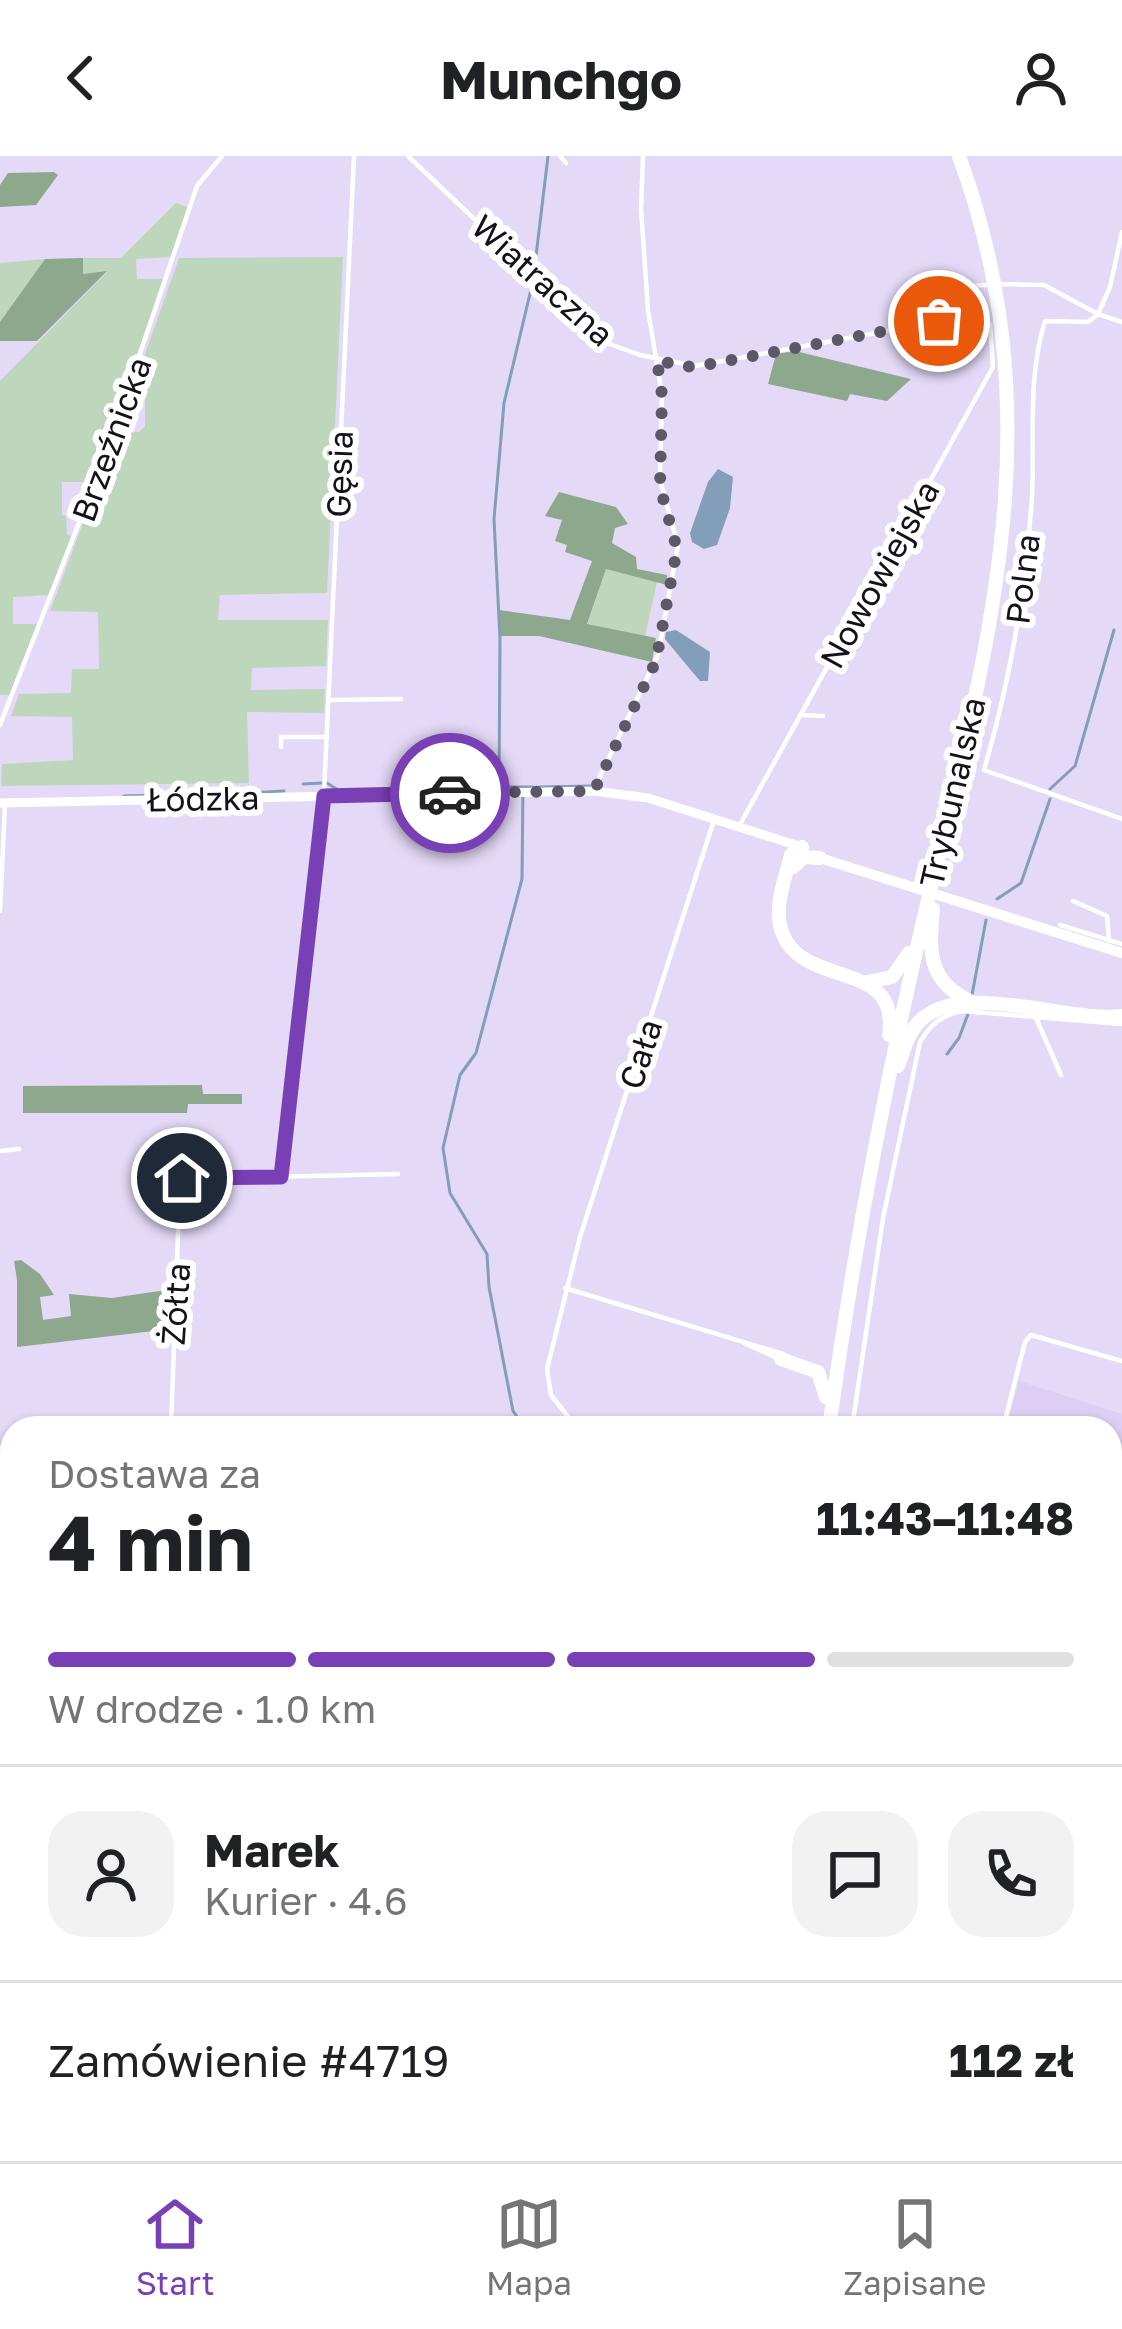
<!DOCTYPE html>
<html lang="pl">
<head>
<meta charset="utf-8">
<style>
	:root { --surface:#fff; --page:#f2f2f2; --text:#202124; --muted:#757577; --line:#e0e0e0; --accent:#793fb5 }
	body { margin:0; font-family:"Golos Text",sans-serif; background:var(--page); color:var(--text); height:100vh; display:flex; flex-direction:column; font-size:45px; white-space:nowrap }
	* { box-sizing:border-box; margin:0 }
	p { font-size:39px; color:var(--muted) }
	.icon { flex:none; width:66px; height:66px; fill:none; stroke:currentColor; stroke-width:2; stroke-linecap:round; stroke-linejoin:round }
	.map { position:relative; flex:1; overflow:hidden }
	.details { position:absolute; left:0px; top:1260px; width:1122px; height:747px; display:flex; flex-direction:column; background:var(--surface); border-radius:36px 36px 0 0; box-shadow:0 3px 9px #0004 }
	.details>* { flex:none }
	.pin { position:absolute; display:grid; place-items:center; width:102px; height:102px; color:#fff; margin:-51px; border:6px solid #fff; border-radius:50%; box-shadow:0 3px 12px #0007 }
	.courier { position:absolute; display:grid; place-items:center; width:120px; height:120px; margin:-60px; border:9px solid #793fb5; border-radius:50%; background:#fff; color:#222; box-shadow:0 3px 15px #0007 }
	.summary em { font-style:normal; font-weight:700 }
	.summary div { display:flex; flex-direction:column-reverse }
	.summary { display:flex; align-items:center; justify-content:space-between; height:204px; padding:0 48px }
	h1 { font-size:78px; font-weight:700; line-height:90px }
	.bar { display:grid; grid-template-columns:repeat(4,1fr); gap:18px 12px; align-content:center; height:144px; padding:0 48px }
	.bar i { height:15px; border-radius:9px; background:var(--line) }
	.bar .selected { background:var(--accent) }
	.bar p { grid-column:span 4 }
	.line { display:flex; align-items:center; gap:30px; padding:0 48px; border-top:3px solid var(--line) }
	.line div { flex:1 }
	.round { display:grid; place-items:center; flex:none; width:126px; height:126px; border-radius:36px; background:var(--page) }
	header { display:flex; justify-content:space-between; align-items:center; height:156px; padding:0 48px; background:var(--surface); font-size:54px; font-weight:700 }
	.menu { display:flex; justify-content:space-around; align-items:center; height:168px; border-top:3px solid var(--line); background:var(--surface); font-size:33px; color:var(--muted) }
	.menu a { display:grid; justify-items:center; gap:6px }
	.menu .selected { color:var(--accent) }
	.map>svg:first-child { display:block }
	.built { fill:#ddcff4 }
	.green { fill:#bed7bc }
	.forest { fill:#8ea88d }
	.water { fill:#829eb8 }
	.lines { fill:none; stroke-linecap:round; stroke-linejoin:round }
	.stream { stroke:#829eb8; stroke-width:3 }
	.minor { stroke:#fff; stroke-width:4.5 }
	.tertiary { stroke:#fff; stroke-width:8 }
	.secondary { stroke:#fff; stroke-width:9 }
	.primary { stroke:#fff; stroke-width:10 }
	.motorway { stroke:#fff; stroke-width:14 }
	.rail-casing { stroke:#312c39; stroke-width:8 }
	.rail { stroke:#fff; stroke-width:3; stroke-dasharray:9; stroke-linecap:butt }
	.done { stroke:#5d5768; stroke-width:12; stroke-dasharray:0 21.6 }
	.route { stroke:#793fb5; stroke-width:15 }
	.labels { text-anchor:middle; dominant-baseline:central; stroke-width:12; stroke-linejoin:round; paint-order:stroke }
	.street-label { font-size:33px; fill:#15111b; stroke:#fff }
</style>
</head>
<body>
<header><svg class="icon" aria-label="back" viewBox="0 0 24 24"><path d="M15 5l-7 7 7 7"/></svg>Munchgo<svg class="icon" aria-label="person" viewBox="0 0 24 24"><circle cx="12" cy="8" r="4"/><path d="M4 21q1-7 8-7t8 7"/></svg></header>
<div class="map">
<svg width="1122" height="2005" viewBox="0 0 1122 2005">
	<rect width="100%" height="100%" fill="#e4d9f7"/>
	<!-- built -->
	<path class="built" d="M1019 1225 1122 1258V1641L1110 1638V1272H1007Z"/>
	<!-- green -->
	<path class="green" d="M176 47 188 51 172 101 136 103 137 123H165L93 326H62V359L66 360 67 379 72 380 50 439 13 441V468H40L10 539H0V225L107 116 82 118 83 102H121Z
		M343 101 327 437 220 439 218 464H328L326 510 252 512 251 534 325 533 324 557 247 556 249 627 1 630 2 608 73 604 72 561 11 560 19 538 71 537 72 513H99L98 456 50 455 117 276H139L145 270V235H132L179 102Z
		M45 103 3 166H0V107Z
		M606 413 657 426 645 480 587 469Z"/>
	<!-- forest -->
	<path class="forest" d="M54 16 58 19 36 49 0 51V29L8 17Z
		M83 102V118L107 115 37 185H0V166L45 103Z
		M795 195 911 223 887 245 850 238 847 245 768 228 776 198Z
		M559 336 616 351 628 368 615 372 612 387 636 401 637 413 667 419V429L606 413 587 468 656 482 652 506 539 480H499L500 454 570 464 592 405 565 396 567 389 555 385 562 364 545 360Z
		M202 929 203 938H242V948H188L187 957H23V930Z
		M21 1104 40 1118 54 1139 40 1141 43 1164 71 1160 69 1138 112 1142 173 1133 171 1173 17 1191V1124L14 1105Z
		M0 1569 12 1572V1670L0 1681Z"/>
	<!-- water -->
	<path class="water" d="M718 313 733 321 730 352 717 389 704 393 692 386 690 377 708 326Z
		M676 474 710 496 708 525H700L665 483 666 476Z"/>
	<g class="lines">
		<!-- stream -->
		<path class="stream" d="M327 627 338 634
			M303 628 322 627
			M523 631 522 723 476 897 460 919 443 992 450 1037 487 1098 489 1131 513 1255 525 1272
			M533 631H499L500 483 494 363 504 247 533 125 548 0
			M539 631 590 630
			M1050 633 1075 610 1114 474
			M341 635 497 631
			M248 637 284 635
			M160 638 242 637
			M124 640 155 639
			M997 743 1021 727 1050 643
			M972 839 986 764
			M947 898 959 882 968 858
			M924 1995 926 2005"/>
		<!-- minor -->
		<path class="minor" d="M408 0 604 186 640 199 695 210 953 163 981 162 990 168 993 211 738 672
			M560 0 566 7
			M998 128 1044 129 1098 158 1110 131 1122 76
			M1122 166 1098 158 1088 166 1045 165C1027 223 1035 280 1032 340 1026 433 1010 525 984 614L1122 663
			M902 174 904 148 910 141 927 133 987 129
			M329 544 401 543
			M802 559 823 560
			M0 569 105 300 197 30 222 0
			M281 591V581H327
			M594 633 658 499 678 389 660 324 662 239 648 154 641 53 643 0
			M1073 745 1107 760 1109 785
			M0 755 5 647
			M1060 769 1122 788
			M1036 862 1061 919
			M0 995 19 993
			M281 1020 324 636 354 0
			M565 1132 783 1198
			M744 1187 777 1202
			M171 1272 180 1023 398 1018
			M577 1272 551 1239 547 1213 580 1081 714 664
			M852 1272 883 1062 920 886C931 868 940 860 961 855L1122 868
			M1003 1272 1025 1186 1031 1179 1122 1205
			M0 1292 12 1291
			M0 1462 12 1473
			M4 1519 12 1501
			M1110 1642 1122 1645
			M1083 1995 1084 2005
			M0 1996 19 2005
			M24 2005 27 1995
			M147 2005 158 1995
			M350 2005 355 1995"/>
		<!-- tertiary -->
		<path class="tertiary" d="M0 1517 12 1523
			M1110 1901 1122 1905"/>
		<!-- secondary -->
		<path class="secondary" d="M0 647 594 635 648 642 802 691"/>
		<!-- primary -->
		<path class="primary" d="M820 702 1122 797"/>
		<!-- motorway -->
		<path class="motorway" d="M802 691 791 699C786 719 777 742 779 763 788 838 902 797 889 879
			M793 711 804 701 820 702
			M933 753C929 795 927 825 970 845
			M867 826 892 821 909 797
			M898 910C904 895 907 879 918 867 958 822 1067 867 1122 860
			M781 1203 818 1216 826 1241
			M829 1272C851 1112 880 954 916 796 978 520 1062 281 959 0
			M759 2005 760 1995"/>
		<defs>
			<path id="rail" d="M0 1332 12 1339
				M1110 1462 1122 1423
				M1110 1494 1122 1454
				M1110 1685 1122 1689"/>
		</defs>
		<!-- rail casing -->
		<use href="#rail" class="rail-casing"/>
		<!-- rail -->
		<use href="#rail" class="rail"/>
	</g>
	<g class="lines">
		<!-- done -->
		<path class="done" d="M450 637 594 635 656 505 677 393 660 331 662 239 657 204 685 211 705 209 939 165"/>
		<!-- route -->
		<path class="route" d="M182 1022 281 1021 324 640 450 637"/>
	</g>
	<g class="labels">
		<!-- street labels -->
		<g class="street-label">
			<text transform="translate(543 124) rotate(42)">Wiatraczna</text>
			<text transform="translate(111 283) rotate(-70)">Brzeźnicka</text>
			<text transform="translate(339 318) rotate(-88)">Gęsia</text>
			<text transform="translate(879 418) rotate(-61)">Nowowiejska</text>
			<text transform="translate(1022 423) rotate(-83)">Polna</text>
			<text transform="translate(952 636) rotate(-77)">Trybunalska</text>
			<text transform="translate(203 642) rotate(-1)">Łódzka</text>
			<text transform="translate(640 898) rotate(-72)">Cała</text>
			<text transform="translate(175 1148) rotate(-86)">Żółta</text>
		</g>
	</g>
</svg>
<div class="pin" style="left:939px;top:165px;background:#ea580c"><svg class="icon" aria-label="bag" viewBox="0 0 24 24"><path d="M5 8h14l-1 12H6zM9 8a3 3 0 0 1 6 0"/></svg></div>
<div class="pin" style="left:182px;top:1022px;background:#1f2937"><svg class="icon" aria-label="home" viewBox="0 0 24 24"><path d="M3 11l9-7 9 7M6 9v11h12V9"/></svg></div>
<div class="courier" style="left:450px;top:637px"><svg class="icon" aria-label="car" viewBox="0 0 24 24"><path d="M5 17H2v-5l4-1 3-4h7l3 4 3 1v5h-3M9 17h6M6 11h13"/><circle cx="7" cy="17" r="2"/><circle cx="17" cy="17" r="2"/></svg></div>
<section class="details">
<div class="summary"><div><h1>4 min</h1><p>Dostawa za</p></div><em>11:43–11:48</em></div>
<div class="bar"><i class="selected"></i><i class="selected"></i><i class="selected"></i><i></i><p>W drodze · 1.0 km</p></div>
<div class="line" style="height:216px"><a class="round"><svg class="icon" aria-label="person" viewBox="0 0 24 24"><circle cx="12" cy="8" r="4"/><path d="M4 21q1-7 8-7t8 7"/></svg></a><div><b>Marek</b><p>Kurier · 4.6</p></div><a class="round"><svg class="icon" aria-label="chat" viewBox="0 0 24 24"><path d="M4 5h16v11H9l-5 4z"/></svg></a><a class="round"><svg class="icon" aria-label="phone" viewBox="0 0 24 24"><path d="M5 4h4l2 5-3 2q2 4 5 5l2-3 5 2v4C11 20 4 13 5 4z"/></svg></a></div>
<div class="line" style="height:156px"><div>Zamówienie #4719</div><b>112 zł</b></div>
</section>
</div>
<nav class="menu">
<a class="selected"><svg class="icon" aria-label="home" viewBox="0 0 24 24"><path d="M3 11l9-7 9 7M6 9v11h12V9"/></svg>Start</a>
<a><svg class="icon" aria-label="map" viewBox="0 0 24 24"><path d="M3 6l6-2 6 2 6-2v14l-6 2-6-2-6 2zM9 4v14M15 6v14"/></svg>Mapa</a>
<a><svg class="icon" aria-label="saved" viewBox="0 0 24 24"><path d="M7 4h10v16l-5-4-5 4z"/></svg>Zapisane</a>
</nav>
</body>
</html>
